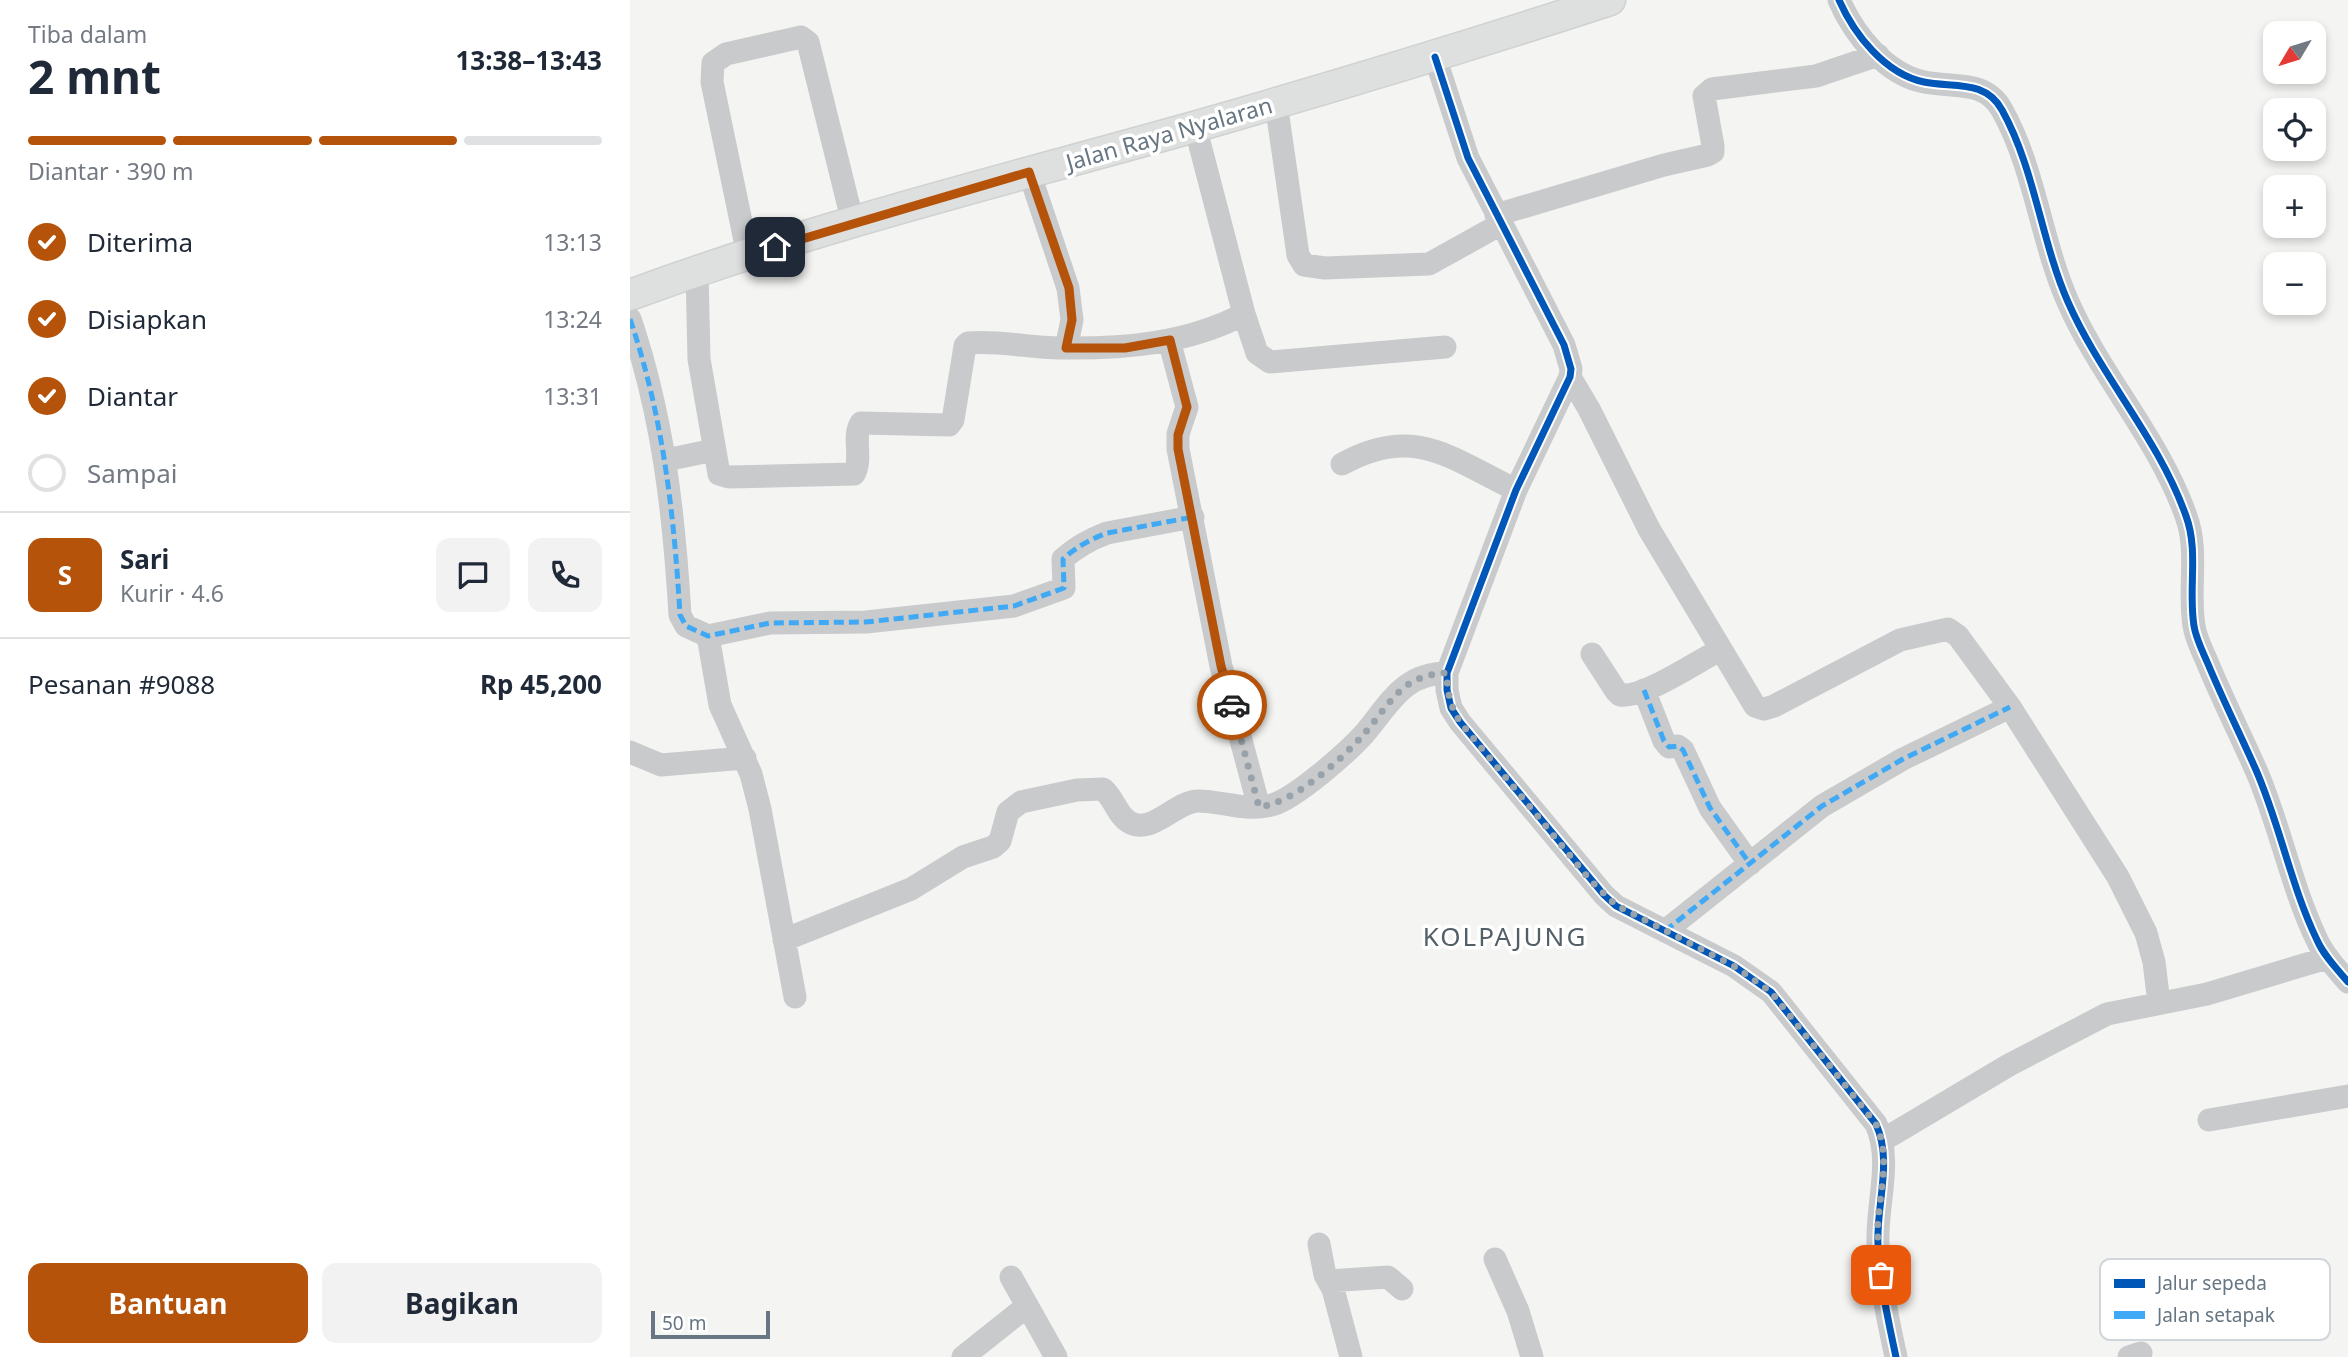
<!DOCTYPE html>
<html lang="id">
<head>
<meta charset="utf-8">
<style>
	:root { --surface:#fff; --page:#f2f2f3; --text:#1f2937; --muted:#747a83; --line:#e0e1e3; --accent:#b45309 }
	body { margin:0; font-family:"Noto Sans",sans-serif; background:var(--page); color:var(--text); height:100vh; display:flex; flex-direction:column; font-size:26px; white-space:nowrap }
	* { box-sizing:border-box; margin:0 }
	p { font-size:23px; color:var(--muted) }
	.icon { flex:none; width:38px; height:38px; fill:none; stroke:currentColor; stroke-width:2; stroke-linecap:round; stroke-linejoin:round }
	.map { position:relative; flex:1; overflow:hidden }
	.details { display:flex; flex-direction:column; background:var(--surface); width:630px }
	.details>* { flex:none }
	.needle { width:46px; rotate:232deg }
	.controls { position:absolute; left:1633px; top:21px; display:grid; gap:14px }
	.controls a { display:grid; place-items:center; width:63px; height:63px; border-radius:14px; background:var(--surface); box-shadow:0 4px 10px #0003; font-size:35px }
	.scale { position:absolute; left:21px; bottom:18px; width:119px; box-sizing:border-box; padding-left:7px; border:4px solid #667682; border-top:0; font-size:19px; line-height:24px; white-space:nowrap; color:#667682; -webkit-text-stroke:5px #fff; paint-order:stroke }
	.pin { position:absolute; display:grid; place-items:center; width:60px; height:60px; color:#fff; margin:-30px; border-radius:14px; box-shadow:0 4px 10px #0006 }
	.courier { position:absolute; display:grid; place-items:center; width:70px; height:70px; margin:-35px; border:5px solid #b45309; border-radius:50%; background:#fff; color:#222; box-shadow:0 2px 9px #0007 }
	.overview em { font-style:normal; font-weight:700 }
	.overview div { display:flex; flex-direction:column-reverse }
	.overview { display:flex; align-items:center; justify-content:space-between; height:119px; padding:0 28px }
	h1 { font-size:46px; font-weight:700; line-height:52px }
	.bar { display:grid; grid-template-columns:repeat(4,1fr); gap:10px 7px; align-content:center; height:84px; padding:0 28px }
	.bar i { height:9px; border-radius:5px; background:var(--line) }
	.bar .selected { background:var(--accent) }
	.bar p { grid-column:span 4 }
	.line { display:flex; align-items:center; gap:18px; padding:0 28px; border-top:2px solid var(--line) }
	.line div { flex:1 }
	.round { display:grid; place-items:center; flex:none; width:74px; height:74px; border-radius:14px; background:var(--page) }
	ol { padding:0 28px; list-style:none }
	li { display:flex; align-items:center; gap:21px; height:77px }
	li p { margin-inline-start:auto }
	li .icon { padding:7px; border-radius:50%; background:var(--accent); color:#fff; stroke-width:4 }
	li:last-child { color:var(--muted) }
	li i { width:38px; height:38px; border:4px solid var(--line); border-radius:50% }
	.button { display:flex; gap:14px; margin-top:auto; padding:14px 28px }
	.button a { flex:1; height:80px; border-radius:14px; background:var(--accent); color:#fff; font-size:28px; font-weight:700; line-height:80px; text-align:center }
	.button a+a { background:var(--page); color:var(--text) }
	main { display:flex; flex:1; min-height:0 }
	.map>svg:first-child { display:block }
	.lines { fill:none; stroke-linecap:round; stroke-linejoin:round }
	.major-casing { stroke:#d0d1d1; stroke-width:33 }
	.minor { stroke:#c9cacb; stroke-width:23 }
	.major { stroke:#dedfdf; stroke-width:30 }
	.quiet { stroke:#3fa9f5; stroke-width:5; stroke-dasharray:10 5; stroke-linecap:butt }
	.cycleway-casing { stroke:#fff; stroke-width:11 }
	.cycleway { stroke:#0057b8; stroke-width:7 }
	.done { stroke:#98a2aa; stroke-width:7; stroke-dasharray:0 12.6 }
	.route { stroke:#b45309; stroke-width:9 }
	.labels { text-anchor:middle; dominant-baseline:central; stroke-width:7; stroke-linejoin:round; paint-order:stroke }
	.street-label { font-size:23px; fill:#667682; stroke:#fff }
	.quarter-label { font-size:26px; letter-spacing:2px; fill:#535f67; stroke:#fff }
	.key { fill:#fff; stroke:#d1d6da; stroke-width:2 }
	.key-label { font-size:19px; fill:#667682 }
</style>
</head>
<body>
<main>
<section class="details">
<div class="overview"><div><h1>2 mnt</h1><p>Tiba dalam</p></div><em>13:38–13:43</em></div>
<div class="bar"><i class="selected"></i><i class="selected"></i><i class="selected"></i><i></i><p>Diantar · 390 m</p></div>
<ol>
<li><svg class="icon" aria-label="check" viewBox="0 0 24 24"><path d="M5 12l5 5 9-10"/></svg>Diterima<p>13:13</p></li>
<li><svg class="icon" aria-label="check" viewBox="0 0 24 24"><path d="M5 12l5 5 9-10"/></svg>Disiapkan<p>13:24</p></li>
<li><svg class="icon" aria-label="check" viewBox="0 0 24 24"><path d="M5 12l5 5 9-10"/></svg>Diantar<p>13:31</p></li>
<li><i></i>Sampai</li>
</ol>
<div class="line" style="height:126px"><b class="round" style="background:var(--accent);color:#fff">S</b><div><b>Sari</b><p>Kurir · 4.6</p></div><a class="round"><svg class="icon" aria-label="chat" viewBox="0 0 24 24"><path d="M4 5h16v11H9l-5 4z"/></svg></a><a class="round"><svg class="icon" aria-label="phone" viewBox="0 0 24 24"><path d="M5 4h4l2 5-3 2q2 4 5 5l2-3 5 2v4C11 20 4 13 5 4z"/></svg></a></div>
<div class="line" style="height:91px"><div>Pesanan #9088</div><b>Rp 45,200</b></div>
<div class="button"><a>Bantuan</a><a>Bagikan</a></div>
</section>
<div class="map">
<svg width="1718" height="1357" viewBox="0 0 1718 1357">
	<rect width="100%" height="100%" fill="#f4f4f3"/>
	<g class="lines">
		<defs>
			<path id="major" d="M0 295C184 227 375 180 564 127 703 87 842 45 980 0"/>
		</defs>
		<!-- major casing -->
		<use href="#major" class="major-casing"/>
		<!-- minor -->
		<path class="minor" d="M1209 0C1224 34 1255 74 1294 82 1323 88 1355 79 1372 110 1405 169 1411 241 1438 302 1471 377 1529 439 1556 516 1569 551 1558 589 1564 626 1566 639 1573 652 1578 664 1593 700 1610 734 1626 770 1650 825 1661 886 1687 940 1694 956 1707 969 1718 982
			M805 57 838 158 934 345 941 369 940 377 886 490 817 673V690L821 708 830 722 974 895 986 906 1104 966 1141 992 1246 1124C1263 1162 1246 1204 1248 1245 1250 1283 1258 1320 1266 1357
			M646 103 668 255 674 265 695 268 799 264 871 224
			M399 172 438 288 442 320 436 348
			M866 215 1034 165 1078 155 1083 152V146L1074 96 1082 89 1186 76 1248 55
			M118 255 82 82 83 63 96 54 171 37 178 42 223 223
			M67 270 69 359 89 474 99 477 224 474C233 458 222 437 231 423L319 425 323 420 335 346 338 343C369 340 399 348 430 348 493 349 557 344 614 314L565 126
			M614 314 627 353 640 362 815 347
			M0 319C33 416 44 513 50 615L56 626 78 636 140 623 236 622 384 606 434 588 433 559C446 547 461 539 477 533L563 517
			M539 340 557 407 548 434V449L591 666 629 807
			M940 377 959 409 1019 529 1125 706 1134 709 1144 706 1270 640 1318 629 1328 636 1380 707 1488 877 1516 933 1524 962 1529 1003
			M36 460 84 450
			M712 464C784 424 820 458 886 490
			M78 636 90 705 121 774 130 809 165 997
			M962 654 986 691 990 695C1014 698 1066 662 1090 650
			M1014 690 1034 741 1039 747 1048 746 1053 750 1080 808 1120 864
			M0 752 31 765 115 758
			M1035 931 1192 806 1273 759 1380 707
			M154 940 281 889 333 857 363 847 370 841 378 812 391 802 447 790 473 789C484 798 487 815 499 822 521 836 546 801 568 801 593 801 616 812 642 805 666 798 718 752 735 733 760 703 774 673 817 673
			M1579 1120 1718 1096
			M1253 1140 1379 1065 1477 1014 1577 994 1697 958
			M689 1244 695 1275 703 1289 721 1357
			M865 1259 888 1311 902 1357
			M381 1277 426 1357
			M699 1281 758 1277 772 1289
			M333 1357 397 1306
			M1499 1357 1511 1353"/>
		<!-- major -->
		<use href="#major" class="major"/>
		<!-- quiet -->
		<path class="quiet" d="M399 172 438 288 442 320 436 348
			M0 319C33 416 44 513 50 615L56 626 78 636 140 623 236 622 384 606 434 588 433 559C446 547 461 539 477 533L563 517
			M1014 690 1034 741 1039 747 1048 746 1053 750 1080 808 1120 864
			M1035 931 1192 806 1273 759 1380 707"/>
		<defs>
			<path id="cycleway" d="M1209 0C1224 34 1255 74 1294 82 1323 88 1355 79 1372 110 1405 169 1411 241 1438 302 1471 377 1529 439 1556 516 1569 551 1558 589 1564 626 1566 639 1573 652 1578 664 1593 700 1610 734 1626 770 1650 825 1661 886 1687 940 1694 956 1707 969 1718 982
				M805 57 838 158 934 345 941 369 940 377 886 490 817 673V690L821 708 830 722 974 895 986 906 1104 966 1141 992 1246 1124C1263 1162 1246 1204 1248 1245 1250 1283 1258 1320 1266 1357"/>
		</defs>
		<!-- cycleway casing -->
		<use href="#cycleway" class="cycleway-casing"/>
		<!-- cycleway -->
		<use href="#cycleway" class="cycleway"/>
	</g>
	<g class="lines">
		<!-- done -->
		<path class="done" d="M602 705 629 807C664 803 711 760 734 734 760 704 772 674 817 673 817 692 820 705 830 722L961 881 986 905 1104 966 1141 992 1246 1124C1260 1155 1251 1187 1248 1220 1247 1238 1249 1257 1251 1275"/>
		<!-- route -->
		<path class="route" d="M145 247 399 172 439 288 442 320 436 348H495L540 340 557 407 548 435V449L591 666 602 705"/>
	</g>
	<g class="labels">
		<!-- street labels -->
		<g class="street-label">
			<text transform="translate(539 133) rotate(-16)">Jalan Raya Nyalaran</text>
		</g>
		<!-- quarter labels -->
		<g class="quarter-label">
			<text x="875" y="936">KOLPAJUNG</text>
		</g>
	</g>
	<!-- legend -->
	<rect x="1470" y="1259" width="230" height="81" rx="10" class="key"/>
	<rect x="1484" y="1279" width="31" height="9" fill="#0057b8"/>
	<rect x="1484" y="1311" width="31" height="8" fill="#3fa9f5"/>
	<g class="key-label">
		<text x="1527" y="1290">Jalur sepeda</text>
		<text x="1527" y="1322">Jalan setapak</text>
	</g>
</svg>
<div class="controls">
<a><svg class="needle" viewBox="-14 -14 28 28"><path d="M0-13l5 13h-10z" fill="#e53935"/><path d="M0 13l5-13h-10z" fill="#747a83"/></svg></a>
<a><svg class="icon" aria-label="locate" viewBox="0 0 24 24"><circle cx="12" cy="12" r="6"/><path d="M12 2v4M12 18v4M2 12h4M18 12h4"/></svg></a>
<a>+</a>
<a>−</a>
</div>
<div class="scale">50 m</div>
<div class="pin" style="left:1251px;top:1275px;background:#ea580c"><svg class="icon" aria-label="bag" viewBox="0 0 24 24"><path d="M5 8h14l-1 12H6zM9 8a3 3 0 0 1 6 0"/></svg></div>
<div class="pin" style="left:145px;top:247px;background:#1f2937"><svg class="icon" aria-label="home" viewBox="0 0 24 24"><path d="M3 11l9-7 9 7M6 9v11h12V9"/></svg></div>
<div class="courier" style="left:602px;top:705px"><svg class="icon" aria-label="car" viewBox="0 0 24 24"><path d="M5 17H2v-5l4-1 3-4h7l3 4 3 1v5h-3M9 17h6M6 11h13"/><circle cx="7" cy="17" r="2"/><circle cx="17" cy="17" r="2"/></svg></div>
</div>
</main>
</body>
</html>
